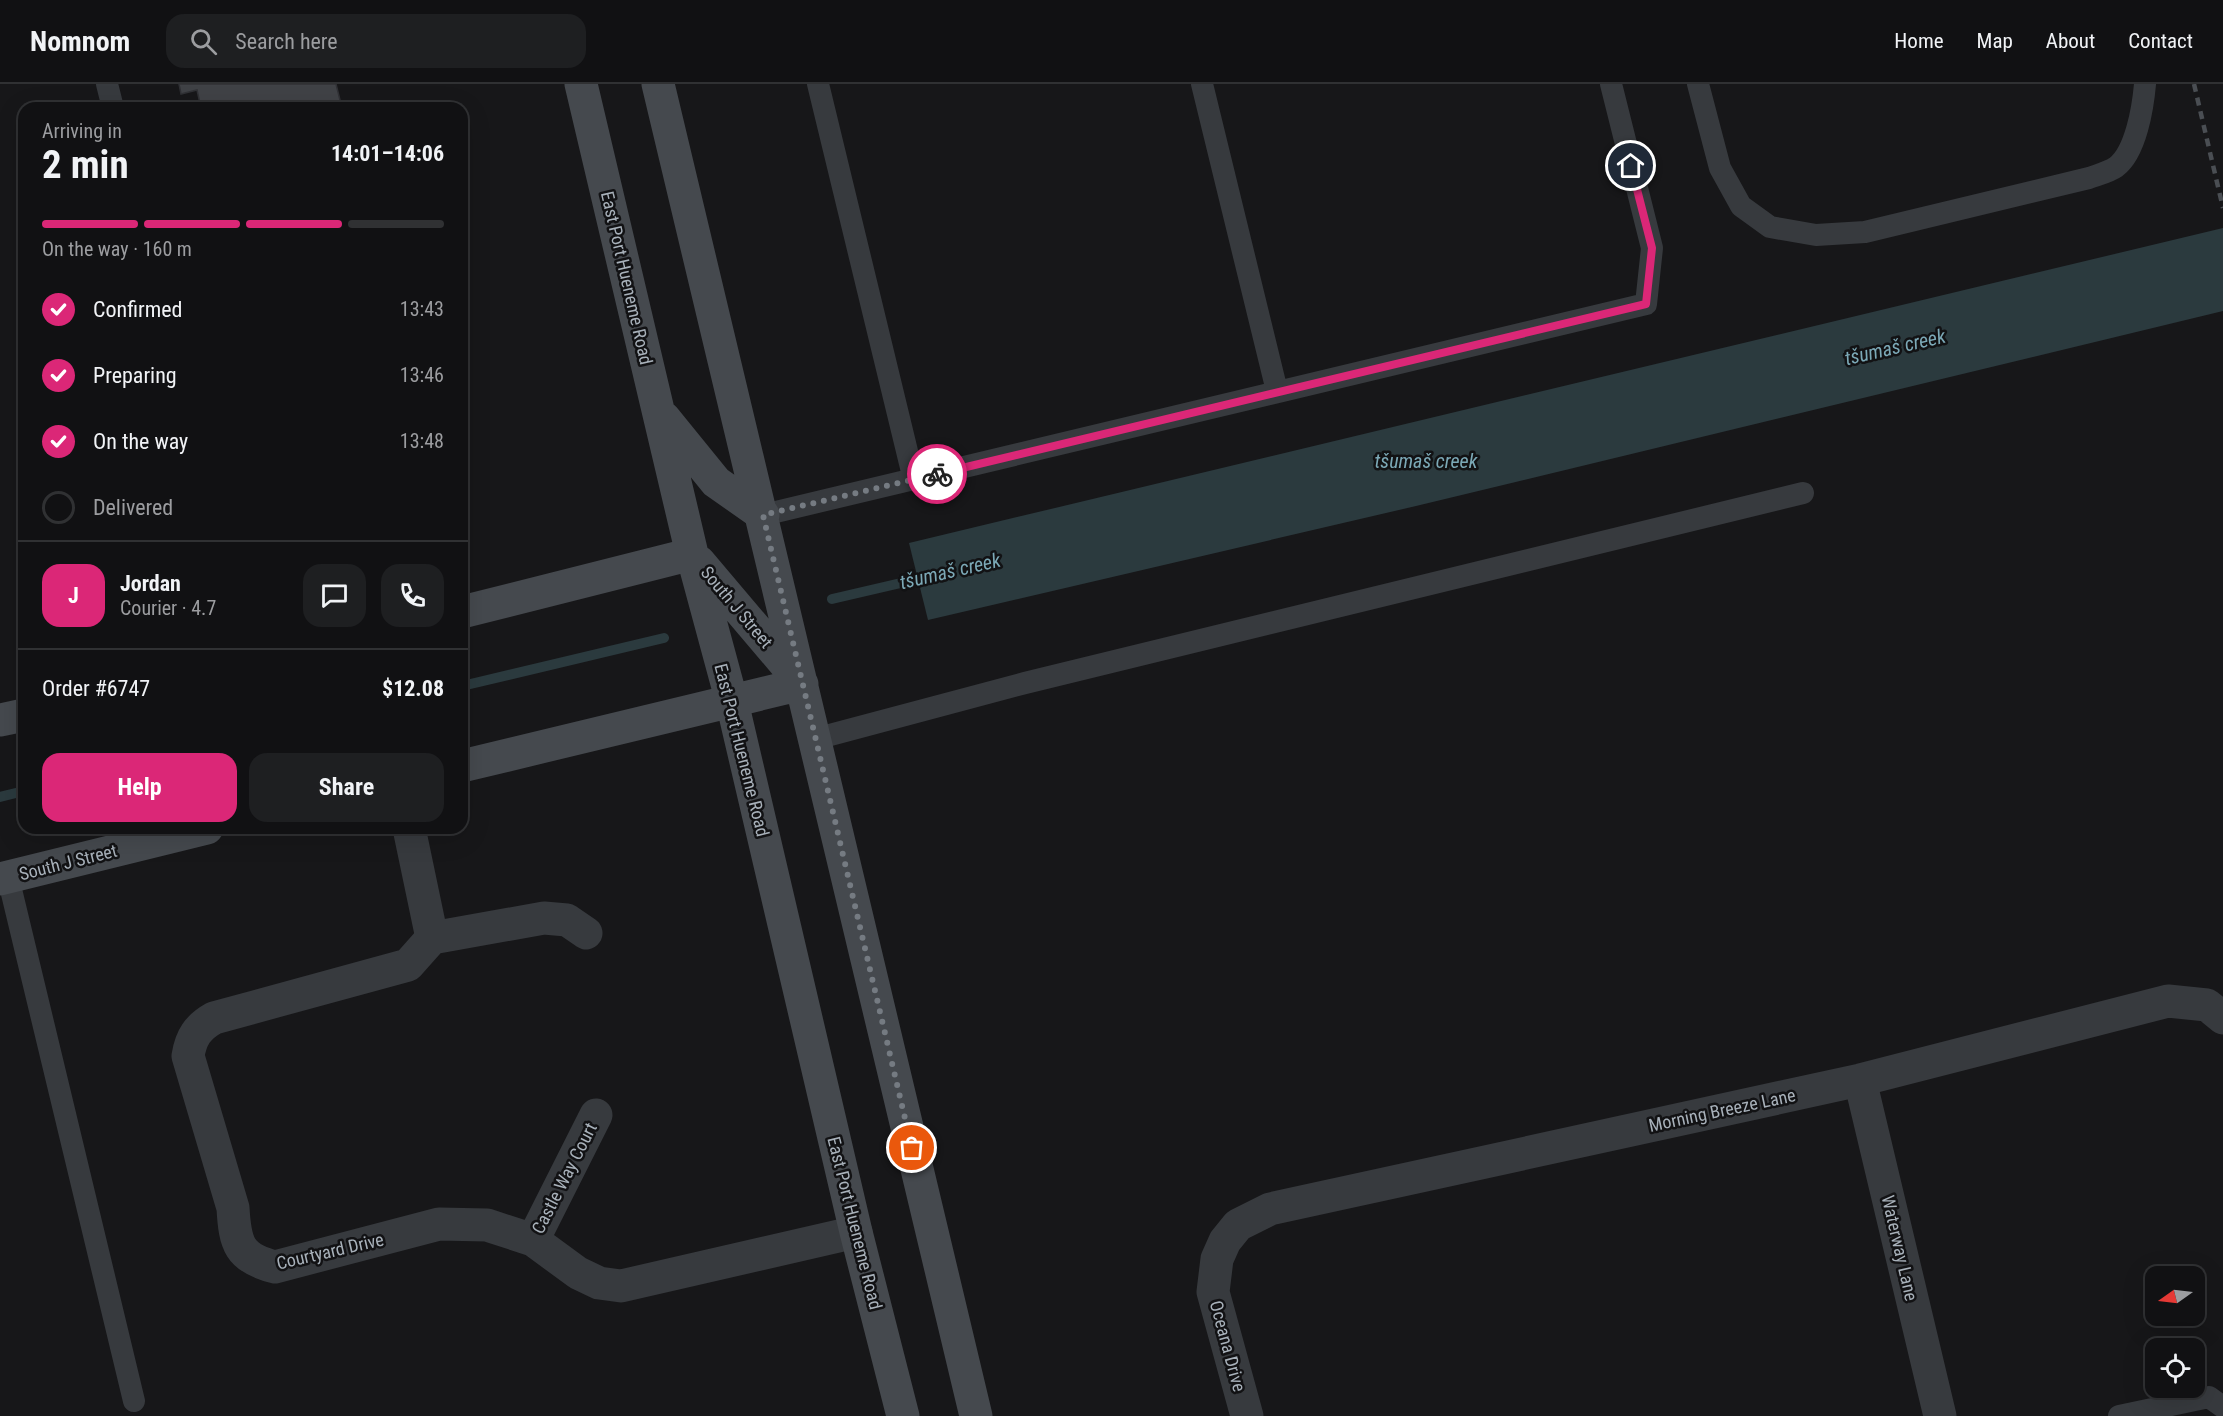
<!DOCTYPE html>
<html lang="en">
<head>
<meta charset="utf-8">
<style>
	:root { --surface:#111113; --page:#1e1f21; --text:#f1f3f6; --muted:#9c9da0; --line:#303133; --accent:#db2777 }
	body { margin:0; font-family:"Roboto Condensed",sans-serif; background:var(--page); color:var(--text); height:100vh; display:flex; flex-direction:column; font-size:22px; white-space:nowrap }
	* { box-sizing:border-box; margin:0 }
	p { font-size:20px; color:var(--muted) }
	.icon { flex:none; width:33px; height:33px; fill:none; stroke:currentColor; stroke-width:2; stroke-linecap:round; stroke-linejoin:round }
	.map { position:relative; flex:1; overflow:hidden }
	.sheet { position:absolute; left:18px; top:18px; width:450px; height:732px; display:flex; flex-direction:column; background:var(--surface); border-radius:18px; box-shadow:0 6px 24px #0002,0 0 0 2px var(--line) }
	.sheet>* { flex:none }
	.needle { width:39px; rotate:256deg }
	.buttons { position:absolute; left:2145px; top:1182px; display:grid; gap:12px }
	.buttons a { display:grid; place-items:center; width:60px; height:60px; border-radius:12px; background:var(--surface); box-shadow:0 6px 24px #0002,0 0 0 2px var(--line); font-size:30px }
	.pin { position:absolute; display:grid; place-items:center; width:51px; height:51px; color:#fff; margin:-26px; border:3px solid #fff; border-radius:50%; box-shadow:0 2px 6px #0007 }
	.courier { position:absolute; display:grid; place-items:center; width:60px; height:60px; margin:-30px; border:4px solid #db2777; border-radius:50%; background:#fff; color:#222; box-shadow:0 2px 8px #0007 }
	.head em { font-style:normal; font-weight:700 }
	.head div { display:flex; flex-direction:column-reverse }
	.head { display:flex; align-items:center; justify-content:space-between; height:102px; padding:0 24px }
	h1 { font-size:39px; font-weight:700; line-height:45px }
	.bar { display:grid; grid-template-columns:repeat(4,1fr); gap:9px 6px; align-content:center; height:72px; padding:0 24px }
	.bar i { height:8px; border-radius:4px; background:var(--line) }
	.bar .current { background:var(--accent) }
	.bar p { grid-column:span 4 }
	.line { display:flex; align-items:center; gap:15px; padding:0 24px; border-top:2px solid var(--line) }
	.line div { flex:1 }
	.round { display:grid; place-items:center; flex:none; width:63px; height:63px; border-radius:18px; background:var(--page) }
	ol { padding:0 24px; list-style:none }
	li { display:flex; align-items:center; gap:18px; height:66px }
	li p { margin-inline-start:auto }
	li .icon { padding:6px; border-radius:50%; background:var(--accent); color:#fff; stroke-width:4 }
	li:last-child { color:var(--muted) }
	li i { width:33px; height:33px; border:3px solid var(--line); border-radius:50% }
	.primary-button { display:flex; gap:12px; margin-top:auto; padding:12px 24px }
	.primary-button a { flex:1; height:69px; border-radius:18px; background:var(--accent); color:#fff; font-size:24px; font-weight:700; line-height:69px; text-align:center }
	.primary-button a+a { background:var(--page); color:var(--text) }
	header { display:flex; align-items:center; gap:36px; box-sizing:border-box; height:84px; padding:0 30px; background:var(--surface); border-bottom:2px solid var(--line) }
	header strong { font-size:28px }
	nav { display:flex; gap:33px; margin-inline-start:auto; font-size:21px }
	.search { width:420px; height:54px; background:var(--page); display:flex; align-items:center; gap:15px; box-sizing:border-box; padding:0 21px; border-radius:18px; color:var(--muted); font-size:22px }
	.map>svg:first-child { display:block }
	.water { fill:#2b3a3e }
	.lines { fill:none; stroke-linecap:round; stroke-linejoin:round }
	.stream { stroke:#2b3a3e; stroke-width:10 }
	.building { fill:#404246; stroke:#303135; stroke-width:1.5 }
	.lane { stroke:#373a3e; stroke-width:22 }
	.street { stroke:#373a3e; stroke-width:33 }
	.secondary { stroke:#45494e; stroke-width:33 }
	.rail { stroke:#4a4e53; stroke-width:4.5; stroke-dasharray:8 6; stroke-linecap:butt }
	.done { stroke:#757b82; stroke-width:6; stroke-dasharray:0 10.8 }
	.route { stroke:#db2777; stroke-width:8 }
	.labels { text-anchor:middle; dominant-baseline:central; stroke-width:5; stroke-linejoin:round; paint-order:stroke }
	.street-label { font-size:18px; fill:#a8b1ba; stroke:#121214 }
	.water-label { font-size:20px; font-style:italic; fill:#7ca9b7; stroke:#121214 }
</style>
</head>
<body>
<header>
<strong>Nomnom</strong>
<div class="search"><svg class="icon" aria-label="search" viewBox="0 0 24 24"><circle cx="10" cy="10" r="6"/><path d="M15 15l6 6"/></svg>Search here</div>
<nav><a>Home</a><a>Map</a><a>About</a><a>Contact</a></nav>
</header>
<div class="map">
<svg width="2223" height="1332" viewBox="0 0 2223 1332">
	<rect width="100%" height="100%" fill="#171719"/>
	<!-- water -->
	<path class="water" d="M2223 144V227L1416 422 928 536 909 459Z"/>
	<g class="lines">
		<!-- stream -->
		<path class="stream" d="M832 515 931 492
			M462 602 664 554
			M0 713 24 707"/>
	</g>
	<!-- building -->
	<path class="building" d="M179 0H336L342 24H201L197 6 181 10Z"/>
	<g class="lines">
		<!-- lane -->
		<path class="lane" d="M107 0 113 24
			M818 0 914 396
			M1202 0 1277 307
			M1698 0 1720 84 1741 122 1770 143 1816 151 1865 148 2089 94C2097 91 2109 88 2116 83 2136 68 2143 23 2145 0
			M763 431 1646 220 1652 164 1611 0
			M815 655 1025 599 1803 409
			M8 793 134 1317
			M2119 1332 2209 1313 2223 1323"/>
		<!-- street -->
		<path class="street" d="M409 744 432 854 408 881 214 934C198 943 191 953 188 972L233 1124C235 1160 239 1174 275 1183L439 1140 487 1141 533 1156 578 1189 599 1199 621 1202 856 1148
			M432 854 544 834 567 836 586 849
			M1860 996 1940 1332
			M533 1156 596 1031
			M1247 1332 1213 1208 1217 1175 1225 1157 1238 1141 1270 1125 1860 996 2168 917 2207 921 2223 934"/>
		<!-- secondary -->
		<path class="secondary" d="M581 0 692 470 732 618 856 1148 903 1332
			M658 0 976 1332
			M664 334 716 398 763 431
			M699 478 799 596
			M462 528 692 470
			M0 636 24 631
			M462 682 802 600
			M0 795 207 744"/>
		<!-- rail -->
		<path class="rail" d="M2194 0 2223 124"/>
	</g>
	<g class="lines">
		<!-- done -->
		<path class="done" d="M912 1064 763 431 937 390"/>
		<!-- route -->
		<path class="route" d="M937 390 1646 220 1652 164 1631 82"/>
	</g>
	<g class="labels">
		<!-- street labels -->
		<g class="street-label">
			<text transform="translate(627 194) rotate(77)">East Port Hueneme Road</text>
			<text transform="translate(737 523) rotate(50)">South J Street</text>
			<text transform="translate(742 666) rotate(76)">East Port Hueneme Road</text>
			<text transform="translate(68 778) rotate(-14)">South J Street</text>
			<text transform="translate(1722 1026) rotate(-12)">Morning Breeze Lane</text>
			<text transform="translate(564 1094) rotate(-63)">Castle Way Court</text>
			<text transform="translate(855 1139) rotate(76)">East Port Hueneme Road</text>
			<text transform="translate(1900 1164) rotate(77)">Waterway Lane</text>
			<text transform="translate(330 1167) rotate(-13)">Courtyard Drive</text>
			<text transform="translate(1228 1262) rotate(75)">Oceana Drive</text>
		</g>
		<!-- water labels -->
		<g class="water-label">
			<text transform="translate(1895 263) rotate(-13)">tšumaš creek</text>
			<text x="1426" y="377">tšumaš creek</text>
			<text transform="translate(950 487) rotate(-13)">tšumaš creek</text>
		</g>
	</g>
</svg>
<div class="buttons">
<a><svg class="needle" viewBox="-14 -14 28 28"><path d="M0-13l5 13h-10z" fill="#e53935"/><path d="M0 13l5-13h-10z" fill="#9c9da0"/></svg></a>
<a><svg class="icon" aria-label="locate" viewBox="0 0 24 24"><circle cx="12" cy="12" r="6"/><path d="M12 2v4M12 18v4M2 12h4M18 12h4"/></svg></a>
</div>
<div class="pin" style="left:912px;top:1064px;background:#ea580c"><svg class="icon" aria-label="bag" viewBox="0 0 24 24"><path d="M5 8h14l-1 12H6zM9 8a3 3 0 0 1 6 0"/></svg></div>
<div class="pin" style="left:1631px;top:82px;background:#1f2937"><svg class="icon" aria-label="home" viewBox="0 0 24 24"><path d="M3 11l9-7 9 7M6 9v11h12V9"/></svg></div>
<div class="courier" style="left:937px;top:390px"><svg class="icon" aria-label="bike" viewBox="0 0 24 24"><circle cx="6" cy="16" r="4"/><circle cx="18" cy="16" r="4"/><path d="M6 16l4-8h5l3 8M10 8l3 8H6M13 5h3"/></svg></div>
<section class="sheet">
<div class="head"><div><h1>2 min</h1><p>Arriving in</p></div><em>14:01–14:06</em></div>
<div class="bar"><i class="current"></i><i class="current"></i><i class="current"></i><i></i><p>On the way · 160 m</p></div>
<ol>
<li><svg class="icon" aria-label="check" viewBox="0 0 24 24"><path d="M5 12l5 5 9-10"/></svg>Confirmed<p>13:43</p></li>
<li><svg class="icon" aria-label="check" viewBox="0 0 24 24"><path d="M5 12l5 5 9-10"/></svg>Preparing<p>13:46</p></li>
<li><svg class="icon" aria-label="check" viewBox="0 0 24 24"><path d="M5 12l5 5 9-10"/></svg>On the way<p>13:48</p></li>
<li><i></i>Delivered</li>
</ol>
<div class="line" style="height:108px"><b class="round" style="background:var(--accent);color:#fff">J</b><div><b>Jordan</b><p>Courier · 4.7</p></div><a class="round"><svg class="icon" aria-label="chat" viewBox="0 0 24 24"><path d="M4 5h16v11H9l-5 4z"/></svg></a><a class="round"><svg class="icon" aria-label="phone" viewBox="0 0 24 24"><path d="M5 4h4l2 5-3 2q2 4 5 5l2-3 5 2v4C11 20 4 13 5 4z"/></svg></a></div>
<div class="line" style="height:78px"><div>Order #6747</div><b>$12.08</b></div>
<div class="primary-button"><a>Help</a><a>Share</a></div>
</section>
</div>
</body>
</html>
